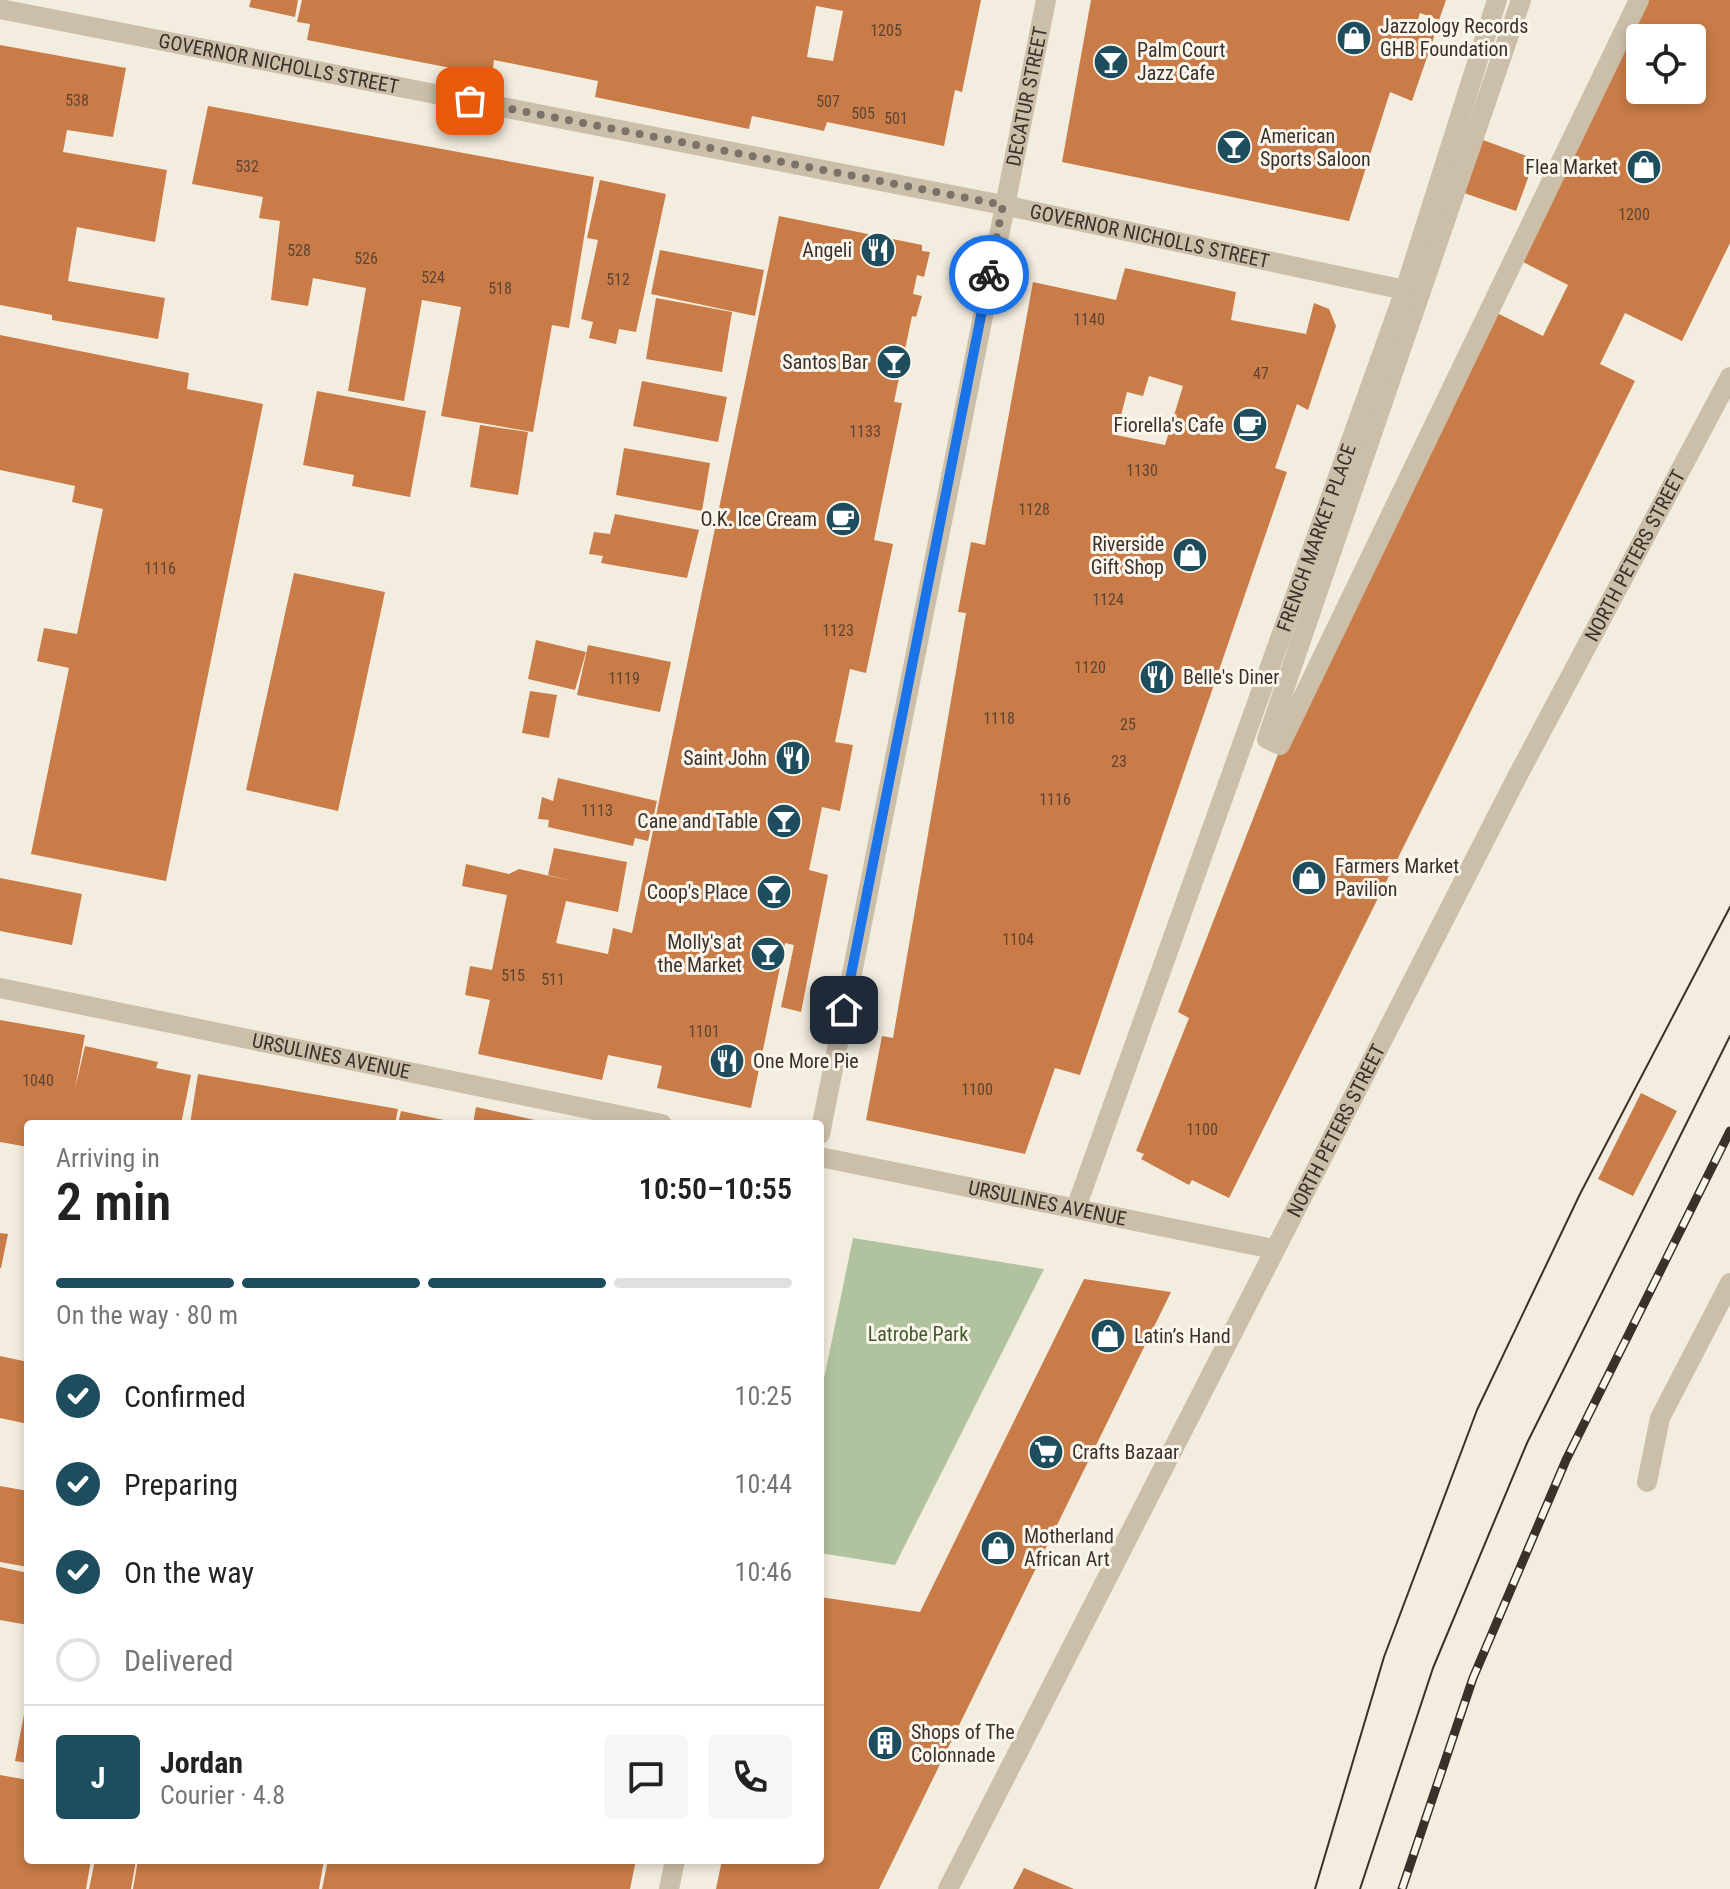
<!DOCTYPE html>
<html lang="en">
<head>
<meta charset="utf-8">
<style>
	:root { --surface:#fff; --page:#f6f6f6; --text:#222; --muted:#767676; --line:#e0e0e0; --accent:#1e4e5d }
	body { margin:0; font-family:"Roboto Condensed",sans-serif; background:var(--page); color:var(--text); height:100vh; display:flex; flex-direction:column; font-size:30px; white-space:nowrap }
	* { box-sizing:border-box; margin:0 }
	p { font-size:26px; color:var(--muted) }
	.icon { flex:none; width:44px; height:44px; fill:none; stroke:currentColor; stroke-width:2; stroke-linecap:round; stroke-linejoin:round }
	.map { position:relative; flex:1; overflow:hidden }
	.panel { position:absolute; left:24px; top:1120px; width:800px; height:744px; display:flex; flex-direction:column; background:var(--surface); border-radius:8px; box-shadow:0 4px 12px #0003 }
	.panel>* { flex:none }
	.controls { position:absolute; left:1626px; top:24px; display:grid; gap:16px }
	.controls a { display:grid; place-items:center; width:80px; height:80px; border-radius:8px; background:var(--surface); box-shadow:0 4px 12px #0003; font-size:40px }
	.pin { position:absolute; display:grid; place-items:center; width:68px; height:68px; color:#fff; margin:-34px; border-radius:16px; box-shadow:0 4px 12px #0006 }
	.courier { position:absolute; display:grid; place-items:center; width:80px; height:80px; margin:-40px; border:6px solid #1a73e8; border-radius:50%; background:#fff; color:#222; box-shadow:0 2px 10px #0007 }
	.head em { font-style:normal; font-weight:600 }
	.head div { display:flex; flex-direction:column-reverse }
	.head { display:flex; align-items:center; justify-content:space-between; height:136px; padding:0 32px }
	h1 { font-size:52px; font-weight:600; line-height:60px }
	.bar { display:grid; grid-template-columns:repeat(4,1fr); gap:12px 8px; align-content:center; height:96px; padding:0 32px }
	.bar i { height:10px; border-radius:6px; background:var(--line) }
	.bar .on { background:var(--accent) }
	.bar p { grid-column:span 4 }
	.line { display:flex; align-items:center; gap:20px; padding:0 32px; border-top:2px solid var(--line) }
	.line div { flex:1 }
	.round { display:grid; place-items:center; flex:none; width:84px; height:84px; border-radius:8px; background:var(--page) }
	ol { padding:0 32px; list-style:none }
	li { display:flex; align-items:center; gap:24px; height:88px }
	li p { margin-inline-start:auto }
	li .icon { padding:8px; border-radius:50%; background:var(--accent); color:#fff; stroke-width:4 }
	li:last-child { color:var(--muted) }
	li i { width:44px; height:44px; border:4px solid var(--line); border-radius:50% }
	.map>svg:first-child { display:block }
	.green { fill:#b1c39e }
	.building { fill:#c97c48; fill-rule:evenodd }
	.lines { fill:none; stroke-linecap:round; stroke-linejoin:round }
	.minor { stroke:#ccbfaa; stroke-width:20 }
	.tram { stroke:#3a312a; stroke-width:2 }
	.rail-casing { stroke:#3a312a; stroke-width:9 }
	.rail { stroke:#fbf6ec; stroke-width:6; stroke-dasharray:18; stroke-linecap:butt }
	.done { stroke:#7b7369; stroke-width:8; stroke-dasharray:0 14.4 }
	.route { stroke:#1a73e8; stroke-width:10 }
	.labels { text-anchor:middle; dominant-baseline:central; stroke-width:6; stroke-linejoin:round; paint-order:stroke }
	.number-label { font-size:16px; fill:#5e4432 }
	.poi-label { font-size:20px; fill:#3a312a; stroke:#fbf6ec; text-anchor:start }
	.street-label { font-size:20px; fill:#3a312a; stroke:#fbf6ec }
	.park-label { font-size:20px; fill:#42592d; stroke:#fbf6ec }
</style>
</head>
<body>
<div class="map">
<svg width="1730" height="1889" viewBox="0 0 1730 1889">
	<rect width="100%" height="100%" fill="#f3eddf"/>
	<!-- green -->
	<path class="green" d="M853 1238 1044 1269 895 1565 820 1553V1398Z"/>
	<!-- building -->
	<path class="building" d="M251 0H298L295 17 249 7Z
		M302 0H981L962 92 955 90 944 146 827 122 824 131 752 116 749 129 595 97 598 81 494 60 492 76 307 40 310 24 297 22ZM816 6 843 11 833 61 807 57Z
		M1091 0H1446L1439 20 1420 13 1417 23 1436 31 1412 101 1390 92 1349 221 1062 162Z
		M1640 0H1730V243L1682 341 1625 313 1600 364 1635 381 1229 1198 1192 1180 1189 1185 1141 1159 1144 1154 1136 1151 1189 1018 1178 1012 1282 744 1497 313 1543 336 1568 285 1513 257ZM1640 38H1692V90H1640Z
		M0 45 126 68 113 137 67 130 63 152 167 170 155 242 77 227 68 281 165 298 158 339 52 320V315L0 305Z
		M208 106 594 177 569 328 552 325 533 432 441 416 461 307 422 300 404 401 348 391 366 288 313 278 308 306 271 300 280 221 259 218 263 197 192 184Z
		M1483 140 1535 159 1516 211 1464 193Z
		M600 180 666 194 636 332 619 329 616 344 589 338 593 322 581 319 598 240 587 238Z
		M779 216 922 245V251L930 252 924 277 917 275 913 294 922 296 916 317 912 316 894 402 902 403 874 540 893 544 866 673 850 669 835 742 853 745 840 811 822 807 809 870 828 875 801 1012 781 1007 794 945 785 943 751 1108 657 1088 662 1066 608 1055 602 1080 478 1054 490 1000 465 995 470 966 492 970 507 895 462 886 466 864 509 874 519 869 572 881 548 875 554 848 627 862 618 912 566 901 556 943 608 954 613 928 632 933Z
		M660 250 764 270 755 316 651 294Z
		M1125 268 1236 292 1231 320 1306 334 1314 303 1329 309 1336 326 1308 410 1297 404 1275 468 1287 472 1080 1075 1055 1068 1025 1154 866 1120 882 1036 893 1038 966 613 958 612 971 542 985 545 1033 282 1116 300ZM1149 376 1183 386 1165 445 1116 435 1127 392 1143 396Z
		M656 298 732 312 722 372 646 359Z
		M0 335 189 373 187 389 263 404 166 881 31 854 69 668 37 661 44 628 77 634 103 509 72 502 75 486 0 470Z
		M642 381 727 397 718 442 633 426Z
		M317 391 426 411 410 497 352 486 354 475 303 465Z
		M480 425 528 432 518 495 470 487Z
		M624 448 710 463 702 511 616 495Z
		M615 514 699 530 687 578 601 563 603 556 589 554 594 532 610 534Z
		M294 573 385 592 338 811 246 790Z
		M536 640 586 652 575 690 528 679Z
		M588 645 671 662 660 712 577 695Z
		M530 691 557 695 549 738 522 733Z
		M558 778 657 801 648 841 635 838 633 846 548 827 549 820 538 819 542 797 553 801Z
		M0 878 82 894 72 945 0 931Z
		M0 1020 85 1035 75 1089 85 1046 158 1062 156 1068 191 1075 181 1124H28V1147L0 1142Z
		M198 1074 398 1109 395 1124H190Z
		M1641 1093 1677 1111 1633 1196 1598 1179Z
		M476 1107 548 1123V1124H473Z
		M401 1111 458 1123V1124H398Z
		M0 1233 8 1234 1 1268H0Z
		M1084 1279 1171 1292 879 1889H716L722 1860H820V1597L920 1612Z
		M0 1356 28 1362V1424L0 1418Z
		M0 1486 28 1491V1567L0 1562Z
		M0 1567 28 1573V1625L0 1620Z
		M27 1699H28V1763L15 1761Z
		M0 1775 28 1780V1860H91L86 1889H0Z
		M95 1860H136L131 1889H89Z
		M138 1860H324L319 1889H133Z
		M328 1860H636L630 1889H322Z
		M1024 1868 1074 1889H1013Z"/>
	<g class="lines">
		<!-- minor -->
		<g class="minor">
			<path d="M1521 0 1267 739 1280 745 1639 0"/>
			<path id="s1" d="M0 9 1003 205 1405 290"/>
			<path id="s2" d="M0 988 662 1124"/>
			<path id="s3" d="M820 1134 1046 0"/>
			<path id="s4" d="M820 1157 1273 1249"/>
			<path id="s5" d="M1076 1208 1405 290 1497 0"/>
			<path d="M1647 1482 1660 1418 1730 1283"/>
			<path d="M669 1889 675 1860"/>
			<path id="s6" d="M948 1889 1517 777 1730 377"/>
		</g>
		<!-- tram -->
		<path class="tram" d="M1315 1889 1384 1657 1477 1410 1580 1194 1730 907
			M1360 1889 1433 1668 1527 1443 1730 1036"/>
		<defs>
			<path id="rail" d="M1402 1889 1473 1678 1566 1460 1730 1131"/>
		</defs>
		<!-- rail casing -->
		<use href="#rail" class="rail-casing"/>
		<!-- rail -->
		<use href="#rail" class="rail"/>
	</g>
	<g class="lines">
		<!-- done -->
		<path class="done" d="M470 101 1003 205 989 275"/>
		<!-- route -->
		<path class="route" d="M844 1010 989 275"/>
	</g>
	<!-- icons -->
	<defs>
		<symbol id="shop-disc" viewBox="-11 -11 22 22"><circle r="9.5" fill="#1e4e5d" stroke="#fbf6ec"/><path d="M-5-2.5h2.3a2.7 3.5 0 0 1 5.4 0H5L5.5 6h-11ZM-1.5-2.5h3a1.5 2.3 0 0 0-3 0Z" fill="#fff"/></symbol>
		<symbol id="bar-disc" viewBox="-11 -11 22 22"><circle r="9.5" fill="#1e4e5d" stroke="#fbf6ec"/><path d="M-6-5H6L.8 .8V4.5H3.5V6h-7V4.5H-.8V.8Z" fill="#fff"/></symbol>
		<symbol id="restaurant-disc" viewBox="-11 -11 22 22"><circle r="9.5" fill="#1e4e5d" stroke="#fbf6ec"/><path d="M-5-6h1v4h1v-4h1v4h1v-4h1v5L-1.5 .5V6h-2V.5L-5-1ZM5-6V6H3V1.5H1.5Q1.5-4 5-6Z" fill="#fff"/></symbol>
		<symbol id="cafe-disc" viewBox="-11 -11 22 22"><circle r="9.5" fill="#1e4e5d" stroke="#fbf6ec"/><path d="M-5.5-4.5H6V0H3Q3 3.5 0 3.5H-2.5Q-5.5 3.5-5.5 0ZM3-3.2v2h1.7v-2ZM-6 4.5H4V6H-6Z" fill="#fff"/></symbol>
		<symbol id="supermarket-disc" viewBox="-11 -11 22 22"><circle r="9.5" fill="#1e4e5d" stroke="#fbf6ec"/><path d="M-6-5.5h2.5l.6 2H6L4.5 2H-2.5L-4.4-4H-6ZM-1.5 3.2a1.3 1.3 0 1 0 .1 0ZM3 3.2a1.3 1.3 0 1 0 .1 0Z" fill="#fff"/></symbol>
		<symbol id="building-disc" viewBox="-11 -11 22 22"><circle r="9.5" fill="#1e4e5d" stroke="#fbf6ec"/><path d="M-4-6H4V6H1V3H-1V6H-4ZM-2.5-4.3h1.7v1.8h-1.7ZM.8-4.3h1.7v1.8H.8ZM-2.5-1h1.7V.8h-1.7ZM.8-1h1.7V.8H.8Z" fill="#fff"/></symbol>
	</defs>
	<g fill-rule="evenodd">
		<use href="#shop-disc" x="1334" y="18" width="40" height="40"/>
		<use href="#bar-disc" x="1091" y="42" width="40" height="40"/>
		<use href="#bar-disc" x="1214" y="127" width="40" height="40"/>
		<use href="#shop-disc" x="1624" y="147" width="40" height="40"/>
		<use href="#restaurant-disc" x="858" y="230" width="40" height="40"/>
		<use href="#bar-disc" x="874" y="342" width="40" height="40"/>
		<use href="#cafe-disc" x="1230" y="405" width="40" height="40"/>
		<use href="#cafe-disc" x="823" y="499" width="40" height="40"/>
		<use href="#shop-disc" x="1170" y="535" width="40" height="40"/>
		<use href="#restaurant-disc" x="1137" y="657" width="40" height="40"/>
		<use href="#restaurant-disc" x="773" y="738" width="40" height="40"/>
		<use href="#bar-disc" x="764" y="801" width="40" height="40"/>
		<use href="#shop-disc" x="1289" y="858" width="40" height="40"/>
		<use href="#bar-disc" x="754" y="872" width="40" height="40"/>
		<use href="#bar-disc" x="748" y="934" width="40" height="40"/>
		<use href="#restaurant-disc" x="707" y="1041" width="40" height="40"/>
		<use href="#shop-disc" x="1088" y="1316" width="40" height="40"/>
		<use href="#supermarket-disc" x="1026" y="1432" width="40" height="40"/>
		<use href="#shop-disc" x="978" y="1528" width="40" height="40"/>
		<use href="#building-disc" x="865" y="1723" width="40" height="40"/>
	</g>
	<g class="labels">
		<!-- number labels -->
		<g class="number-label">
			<text x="886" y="30">1205</text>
			<text x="77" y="100">538</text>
			<text x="828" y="101">507</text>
			<text x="863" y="113">505</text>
			<text x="896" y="118">501</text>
			<text x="247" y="166">532</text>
			<text x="1634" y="214">1200</text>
			<text x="299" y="250">528</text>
			<text x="366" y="258">526</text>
			<text x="433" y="277">524</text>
			<text x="618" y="279">512</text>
			<text x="500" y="288">518</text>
			<text x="1089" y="319">1140</text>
			<text x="1261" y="373">47</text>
			<text x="865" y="431">1133</text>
			<text x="1142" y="470">1130</text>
			<text x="1034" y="509">1128</text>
			<text x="160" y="568">1116</text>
			<text x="1108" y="599">1124</text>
			<text x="838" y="630">1123</text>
			<text x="1090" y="667">1120</text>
			<text x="624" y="678">1119</text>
			<text x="999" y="718">1118</text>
			<text x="1128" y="724">25</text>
			<text x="1119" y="761">23</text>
			<text x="1055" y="799">1116</text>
			<text x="597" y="810">1113</text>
			<text x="1018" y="939">1104</text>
			<text x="513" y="975">515</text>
			<text x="553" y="979">511</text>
			<text x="704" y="1031">1101</text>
			<text x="38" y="1080">1040</text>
			<text x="977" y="1089">1100</text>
			<text x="1202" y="1129">1100</text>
		</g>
		<!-- poi labels -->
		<g class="poi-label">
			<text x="1380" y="26">Jazzology Records<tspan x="1380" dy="23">GHB Foundation</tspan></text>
			<text x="1137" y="50">Palm Court<tspan x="1137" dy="23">Jazz Cafe</tspan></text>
			<text x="1260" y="136">American<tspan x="1260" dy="23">Sports Saloon</tspan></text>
			<text x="1618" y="167" text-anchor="end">Flea Market</text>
			<text x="852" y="250" text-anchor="end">Angeli</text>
			<text x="868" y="362" text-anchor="end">Santos Bar</text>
			<text x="1224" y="425" text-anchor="end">Fiorella's Cafe</text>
			<text x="817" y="519" text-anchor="end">O.K. Ice Cream</text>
			<text x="1164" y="544" text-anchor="end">Riverside<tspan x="1164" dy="23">Gift Shop</tspan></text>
			<text x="1183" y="677">Belle's Diner</text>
			<text x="767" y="758" text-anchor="end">Saint John</text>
			<text x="758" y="821" text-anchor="end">Cane and Table</text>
			<text x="1335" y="866">Farmers Market<tspan x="1335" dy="23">Pavilion</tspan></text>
			<text x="748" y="892" text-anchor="end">Coop's Place</text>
			<text x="742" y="942" text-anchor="end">Molly's at<tspan x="742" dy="23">the Market</tspan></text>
			<text x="753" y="1061">One More Pie</text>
			<text x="1134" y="1336">Latin’s Hand</text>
			<text x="1072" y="1452">Crafts Bazaar</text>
			<text x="1024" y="1536">Motherland<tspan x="1024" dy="23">African Art</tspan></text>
			<text x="911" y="1732">Shops of The<tspan x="911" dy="23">Colonnade</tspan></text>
		</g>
		<!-- street labels -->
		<g class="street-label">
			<text stroke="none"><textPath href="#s1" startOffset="284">GOVERNOR NICHOLLS STREET</textPath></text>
			<text stroke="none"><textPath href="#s3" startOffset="1058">DECATUR STREET</textPath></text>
			<text stroke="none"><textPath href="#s1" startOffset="1172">GOVERNOR NICHOLLS STREET</textPath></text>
			<text stroke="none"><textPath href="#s5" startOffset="712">FRENCH MARKET PLACE</textPath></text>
			<text stroke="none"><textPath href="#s6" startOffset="1500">NORTH PETERS STREET</textPath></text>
			<text stroke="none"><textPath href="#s2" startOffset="338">URSULINES AVENUE</textPath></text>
			<text stroke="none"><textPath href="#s6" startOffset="852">NORTH PETERS STREET</textPath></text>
			<text stroke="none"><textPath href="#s4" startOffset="232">URSULINES AVENUE</textPath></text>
		</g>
		<!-- park labels -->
		<g class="park-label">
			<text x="918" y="1334">Latrobe Park</text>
		</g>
	</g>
</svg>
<div class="controls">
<a><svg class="icon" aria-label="locate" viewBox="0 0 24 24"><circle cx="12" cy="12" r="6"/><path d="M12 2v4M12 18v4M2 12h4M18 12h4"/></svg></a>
</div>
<div class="pin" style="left:470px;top:101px;background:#ea580c"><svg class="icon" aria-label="bag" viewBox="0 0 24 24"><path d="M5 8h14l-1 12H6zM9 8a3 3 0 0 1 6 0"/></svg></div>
<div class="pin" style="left:844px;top:1010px;background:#1f2937"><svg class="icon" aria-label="home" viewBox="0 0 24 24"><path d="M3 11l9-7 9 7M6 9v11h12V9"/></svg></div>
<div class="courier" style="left:989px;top:275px"><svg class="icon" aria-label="bike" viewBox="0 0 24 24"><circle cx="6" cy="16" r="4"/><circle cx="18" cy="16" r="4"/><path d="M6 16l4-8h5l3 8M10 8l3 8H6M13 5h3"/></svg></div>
<section class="panel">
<div class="head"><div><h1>2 min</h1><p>Arriving in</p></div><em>10:50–10:55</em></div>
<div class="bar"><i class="on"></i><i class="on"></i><i class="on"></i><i></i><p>On the way · 80 m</p></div>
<ol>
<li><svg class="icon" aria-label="check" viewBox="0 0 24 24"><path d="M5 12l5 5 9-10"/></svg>Confirmed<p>10:25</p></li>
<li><svg class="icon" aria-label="check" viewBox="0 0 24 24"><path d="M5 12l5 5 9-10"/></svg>Preparing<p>10:44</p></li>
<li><svg class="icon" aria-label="check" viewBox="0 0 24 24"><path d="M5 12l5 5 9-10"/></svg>On the way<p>10:46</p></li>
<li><i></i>Delivered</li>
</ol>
<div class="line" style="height:144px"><b class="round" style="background:var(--accent);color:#fff">J</b><div><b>Jordan</b><p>Courier · 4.8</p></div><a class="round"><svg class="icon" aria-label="chat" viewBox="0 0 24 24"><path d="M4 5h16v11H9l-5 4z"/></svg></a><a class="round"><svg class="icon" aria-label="phone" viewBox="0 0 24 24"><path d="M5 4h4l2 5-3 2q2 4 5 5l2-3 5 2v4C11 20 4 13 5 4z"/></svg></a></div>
</section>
</div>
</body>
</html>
